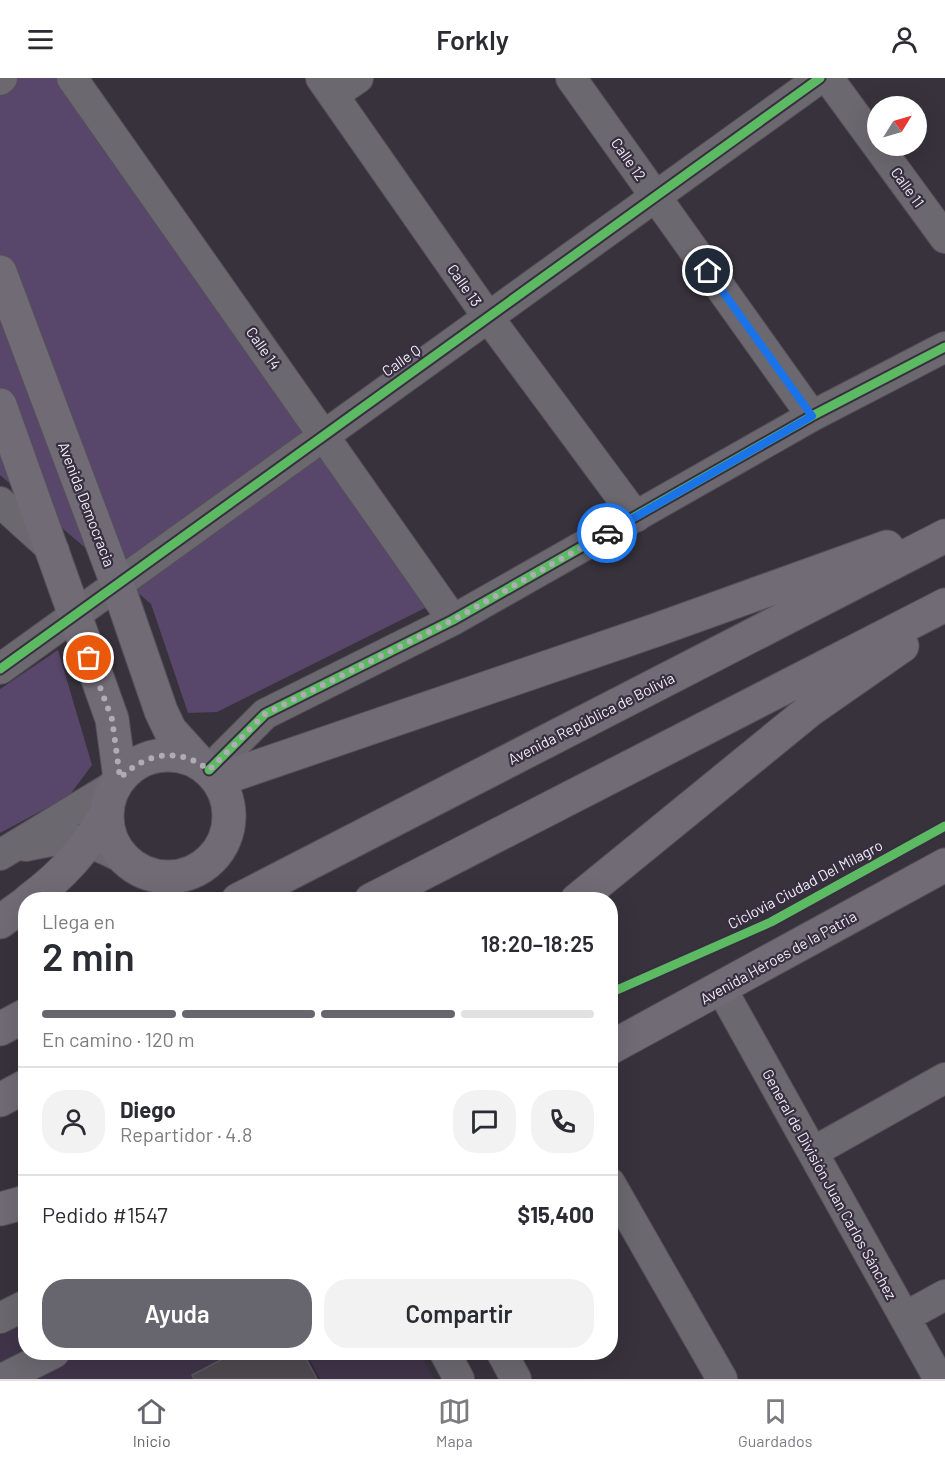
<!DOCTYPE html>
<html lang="es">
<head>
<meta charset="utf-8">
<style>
	:root { --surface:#fff; --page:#f2f2f3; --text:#2b2b33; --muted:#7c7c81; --line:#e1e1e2; --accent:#67656e }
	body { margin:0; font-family:Barlow,sans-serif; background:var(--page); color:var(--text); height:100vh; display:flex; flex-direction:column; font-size:22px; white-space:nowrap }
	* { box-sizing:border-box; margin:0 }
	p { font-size:20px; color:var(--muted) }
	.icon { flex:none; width:33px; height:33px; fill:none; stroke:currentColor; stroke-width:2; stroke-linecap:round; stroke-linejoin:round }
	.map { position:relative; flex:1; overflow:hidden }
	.panel { position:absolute; left:18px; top:814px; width:600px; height:468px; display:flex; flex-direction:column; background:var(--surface); border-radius:24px; box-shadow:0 6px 24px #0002 }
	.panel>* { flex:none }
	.needle { width:39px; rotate:53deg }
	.tools { position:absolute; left:867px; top:18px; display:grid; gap:12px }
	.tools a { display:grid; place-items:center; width:60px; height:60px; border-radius:50%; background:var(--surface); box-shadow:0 6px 24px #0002; font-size:30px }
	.pin { position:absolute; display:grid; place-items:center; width:51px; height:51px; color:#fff; margin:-26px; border:3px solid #fff; border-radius:50%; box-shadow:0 2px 6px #0007 }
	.courier { position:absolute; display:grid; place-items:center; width:60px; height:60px; margin:-30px; border:4px solid #1a73e8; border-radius:50%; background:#fff; color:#222; box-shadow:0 2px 8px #0007 }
	.head em { font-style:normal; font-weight:600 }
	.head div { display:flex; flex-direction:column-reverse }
	.head { display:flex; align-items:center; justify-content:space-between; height:102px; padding:0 24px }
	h1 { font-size:39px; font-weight:600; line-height:45px }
	.bar { display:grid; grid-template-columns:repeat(4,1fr); gap:9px 6px; align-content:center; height:72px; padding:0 24px }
	.bar i { height:8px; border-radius:4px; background:var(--line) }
	.bar .selected { background:var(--accent) }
	.bar p { grid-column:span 4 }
	.line { display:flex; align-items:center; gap:15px; padding:0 24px; border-top:2px solid var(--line) }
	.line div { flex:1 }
	.round { display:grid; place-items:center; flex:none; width:63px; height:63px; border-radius:24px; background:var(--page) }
	.primary-button { display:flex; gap:12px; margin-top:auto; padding:12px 24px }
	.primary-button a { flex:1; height:69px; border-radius:24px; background:var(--accent); color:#fff; font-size:24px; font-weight:600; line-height:69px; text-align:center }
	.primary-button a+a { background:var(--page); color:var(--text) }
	header { display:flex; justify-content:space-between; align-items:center; height:78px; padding:0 24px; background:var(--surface); font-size:27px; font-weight:600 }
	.dock { display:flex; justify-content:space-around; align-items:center; height:84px; border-top:2px solid var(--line); background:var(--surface); font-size:16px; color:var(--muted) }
	.dock a { display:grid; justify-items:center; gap:3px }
	.dock .selected { color:var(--accent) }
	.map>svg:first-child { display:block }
	.built { fill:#3f3449 }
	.green { fill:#59466b }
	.building { fill:#4d4950; stroke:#5a565e; stroke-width:1.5; filter:url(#shadow) }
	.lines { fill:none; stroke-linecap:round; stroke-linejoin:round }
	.minor-casing { stroke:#555159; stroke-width:32 }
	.major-casing { stroke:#555159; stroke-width:35 }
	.path { stroke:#726e76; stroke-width:4; stroke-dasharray:1.5 4.5; stroke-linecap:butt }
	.minor { stroke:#6c6870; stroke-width:30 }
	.major { stroke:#716b76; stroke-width:33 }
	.cycleway-casing { stroke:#372e3f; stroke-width:13 }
	.cycleway { stroke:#5cba63; stroke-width:9 }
	.done { stroke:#b0abb5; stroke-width:6; stroke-dasharray:0 10.8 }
	.route { stroke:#1a73e8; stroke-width:8 }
	.labels { text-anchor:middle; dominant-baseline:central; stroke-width:4.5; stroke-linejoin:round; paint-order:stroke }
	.street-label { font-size:15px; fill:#f1ecf7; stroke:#372e3f }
</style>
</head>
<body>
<header><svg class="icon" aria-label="menu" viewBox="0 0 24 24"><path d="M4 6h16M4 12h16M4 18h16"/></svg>Forkly<svg class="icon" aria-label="person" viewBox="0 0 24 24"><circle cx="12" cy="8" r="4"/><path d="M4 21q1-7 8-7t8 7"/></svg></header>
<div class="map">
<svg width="945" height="1301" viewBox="0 0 945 1301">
	<defs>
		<filter id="shadow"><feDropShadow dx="3.5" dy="6" stdDeviation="1.5" flood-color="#0009"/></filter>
	</defs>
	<rect width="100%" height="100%" fill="#37323b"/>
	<!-- built -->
	<path class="built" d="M25 1243 26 1275H420L434 1301H0V1257Z"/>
	<!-- green -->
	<path class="green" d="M0 0H57L433 526 217 634 188 635 151 526 0 397Z
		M58 572 92 687 69 718 0 755V611Z"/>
	<!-- building -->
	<path class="building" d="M234 1275H303L317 1301H194L192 1297Z"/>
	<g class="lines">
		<defs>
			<path id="minor" d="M72 0 453 542
				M321 0 488 239 636 439
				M571 0 812 338
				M828 0 945 160
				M0 2 2 0
				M333 17 358 0
				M0 424 54 473
				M0 591 820 0
				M209 692 265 636 453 542 812 338 945 269
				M26 768C75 757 81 759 125 781
				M0 777 115 707
				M721 910 939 1301
				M813 1074 945 1000
				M610 1105 722 1301
				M905 1239 945 1217
				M0 1240 26 1227
				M445 1275 459 1301
				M502 1275 516 1301
				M2 1301 54 1275"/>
			<path id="major" d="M0 194 118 508 161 633 170 652 199 684
				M0 327 112 641 120 700
				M107 738a61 61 0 1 1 122 0a61 61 0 1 1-122 0Z
				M218 702 656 552 887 469
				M29 822C63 797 86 771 107 734
				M238 822 945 458
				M371 822 945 527
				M577 822 810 632 902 568
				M0 844 26 825
				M0 951 26 937
				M610 970 945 787
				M0 1022 26 1008
				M0 1131 26 1124"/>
		</defs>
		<!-- minor casing -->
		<use href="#minor" class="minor-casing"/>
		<!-- major casing -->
		<use href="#major" class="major-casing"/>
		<!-- path -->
		<path class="path" d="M202 1275 220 1279 228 1275"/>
		<!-- minor -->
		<use href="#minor" class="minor"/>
		<!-- major -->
		<use href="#major" class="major"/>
		<defs>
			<path id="cycleway" d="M0 591 820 0
				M209 692 265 636 453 542 812 338 945 269
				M610 915 771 844 945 748"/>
		</defs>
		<!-- cycleway casing -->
		<use href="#cycleway" class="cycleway-casing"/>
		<!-- cycleway -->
		<use href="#cycleway" class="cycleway"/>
	</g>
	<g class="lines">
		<!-- done -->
		<path class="done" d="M89 580 112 641 120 700C147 674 179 669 209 692L265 636 453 542 607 455"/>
		<!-- route -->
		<path class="route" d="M607 455 812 338 708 193"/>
	</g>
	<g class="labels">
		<!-- street labels -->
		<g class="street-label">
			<text transform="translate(629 81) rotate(55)">Calle 12</text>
			<text transform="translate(908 109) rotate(54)">Calle 11</text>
			<text transform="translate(465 207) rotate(55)">Calle 13</text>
			<text transform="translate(264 270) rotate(55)">Calle 14</text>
			<text transform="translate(401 282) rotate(-35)">Calle Q</text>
			<text transform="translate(87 426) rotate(69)">Avenida Democracia</text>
			<text transform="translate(591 640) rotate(-27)">Avenida República de Bolivia</text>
			<text transform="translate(805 806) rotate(-28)">Ciclovia Ciudad Del Milagro</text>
			<text transform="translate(778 879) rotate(-29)">Avenida Héroes de la Patria</text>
			<text transform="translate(830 1106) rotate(61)">General de División Juan Carlos Sánchez</text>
		</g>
	</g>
</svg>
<div class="tools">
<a><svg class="needle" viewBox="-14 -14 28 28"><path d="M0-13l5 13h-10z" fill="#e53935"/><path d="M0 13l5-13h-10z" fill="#7c7c81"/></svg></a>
</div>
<div class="pin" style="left:89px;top:580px;background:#ea580c"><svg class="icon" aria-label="bag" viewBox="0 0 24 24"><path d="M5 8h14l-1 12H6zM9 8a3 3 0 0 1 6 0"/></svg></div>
<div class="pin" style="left:708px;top:193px;background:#1f2937"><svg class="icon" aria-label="home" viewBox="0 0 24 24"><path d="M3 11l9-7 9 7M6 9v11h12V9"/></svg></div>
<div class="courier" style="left:607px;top:455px"><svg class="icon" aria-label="car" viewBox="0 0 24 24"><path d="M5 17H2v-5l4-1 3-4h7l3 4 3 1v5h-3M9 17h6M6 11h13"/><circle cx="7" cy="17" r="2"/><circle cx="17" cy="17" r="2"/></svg></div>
<section class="panel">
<div class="head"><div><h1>2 min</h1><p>Llega en</p></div><em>18:20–18:25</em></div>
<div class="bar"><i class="selected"></i><i class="selected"></i><i class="selected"></i><i></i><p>En camino · 120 m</p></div>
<div class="line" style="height:108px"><a class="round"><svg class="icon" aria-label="person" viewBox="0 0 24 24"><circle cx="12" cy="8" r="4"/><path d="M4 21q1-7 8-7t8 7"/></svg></a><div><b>Diego</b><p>Repartidor · 4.8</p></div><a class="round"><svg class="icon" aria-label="chat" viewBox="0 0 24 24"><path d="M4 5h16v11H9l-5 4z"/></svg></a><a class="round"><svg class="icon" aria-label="phone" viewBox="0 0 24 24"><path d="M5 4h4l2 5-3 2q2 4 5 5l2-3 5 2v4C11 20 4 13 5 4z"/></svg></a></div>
<div class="line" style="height:78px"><div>Pedido #1547</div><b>$15,400</b></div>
<div class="primary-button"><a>Ayuda</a><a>Compartir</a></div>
</section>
</div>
<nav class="dock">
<a class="selected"><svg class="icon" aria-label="home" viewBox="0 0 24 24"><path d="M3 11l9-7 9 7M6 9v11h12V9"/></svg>Inicio</a>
<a><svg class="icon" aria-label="map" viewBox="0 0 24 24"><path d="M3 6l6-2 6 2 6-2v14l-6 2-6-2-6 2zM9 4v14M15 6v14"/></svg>Mapa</a>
<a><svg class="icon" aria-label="saved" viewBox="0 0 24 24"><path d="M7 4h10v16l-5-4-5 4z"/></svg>Guardados</a>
</nav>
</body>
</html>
